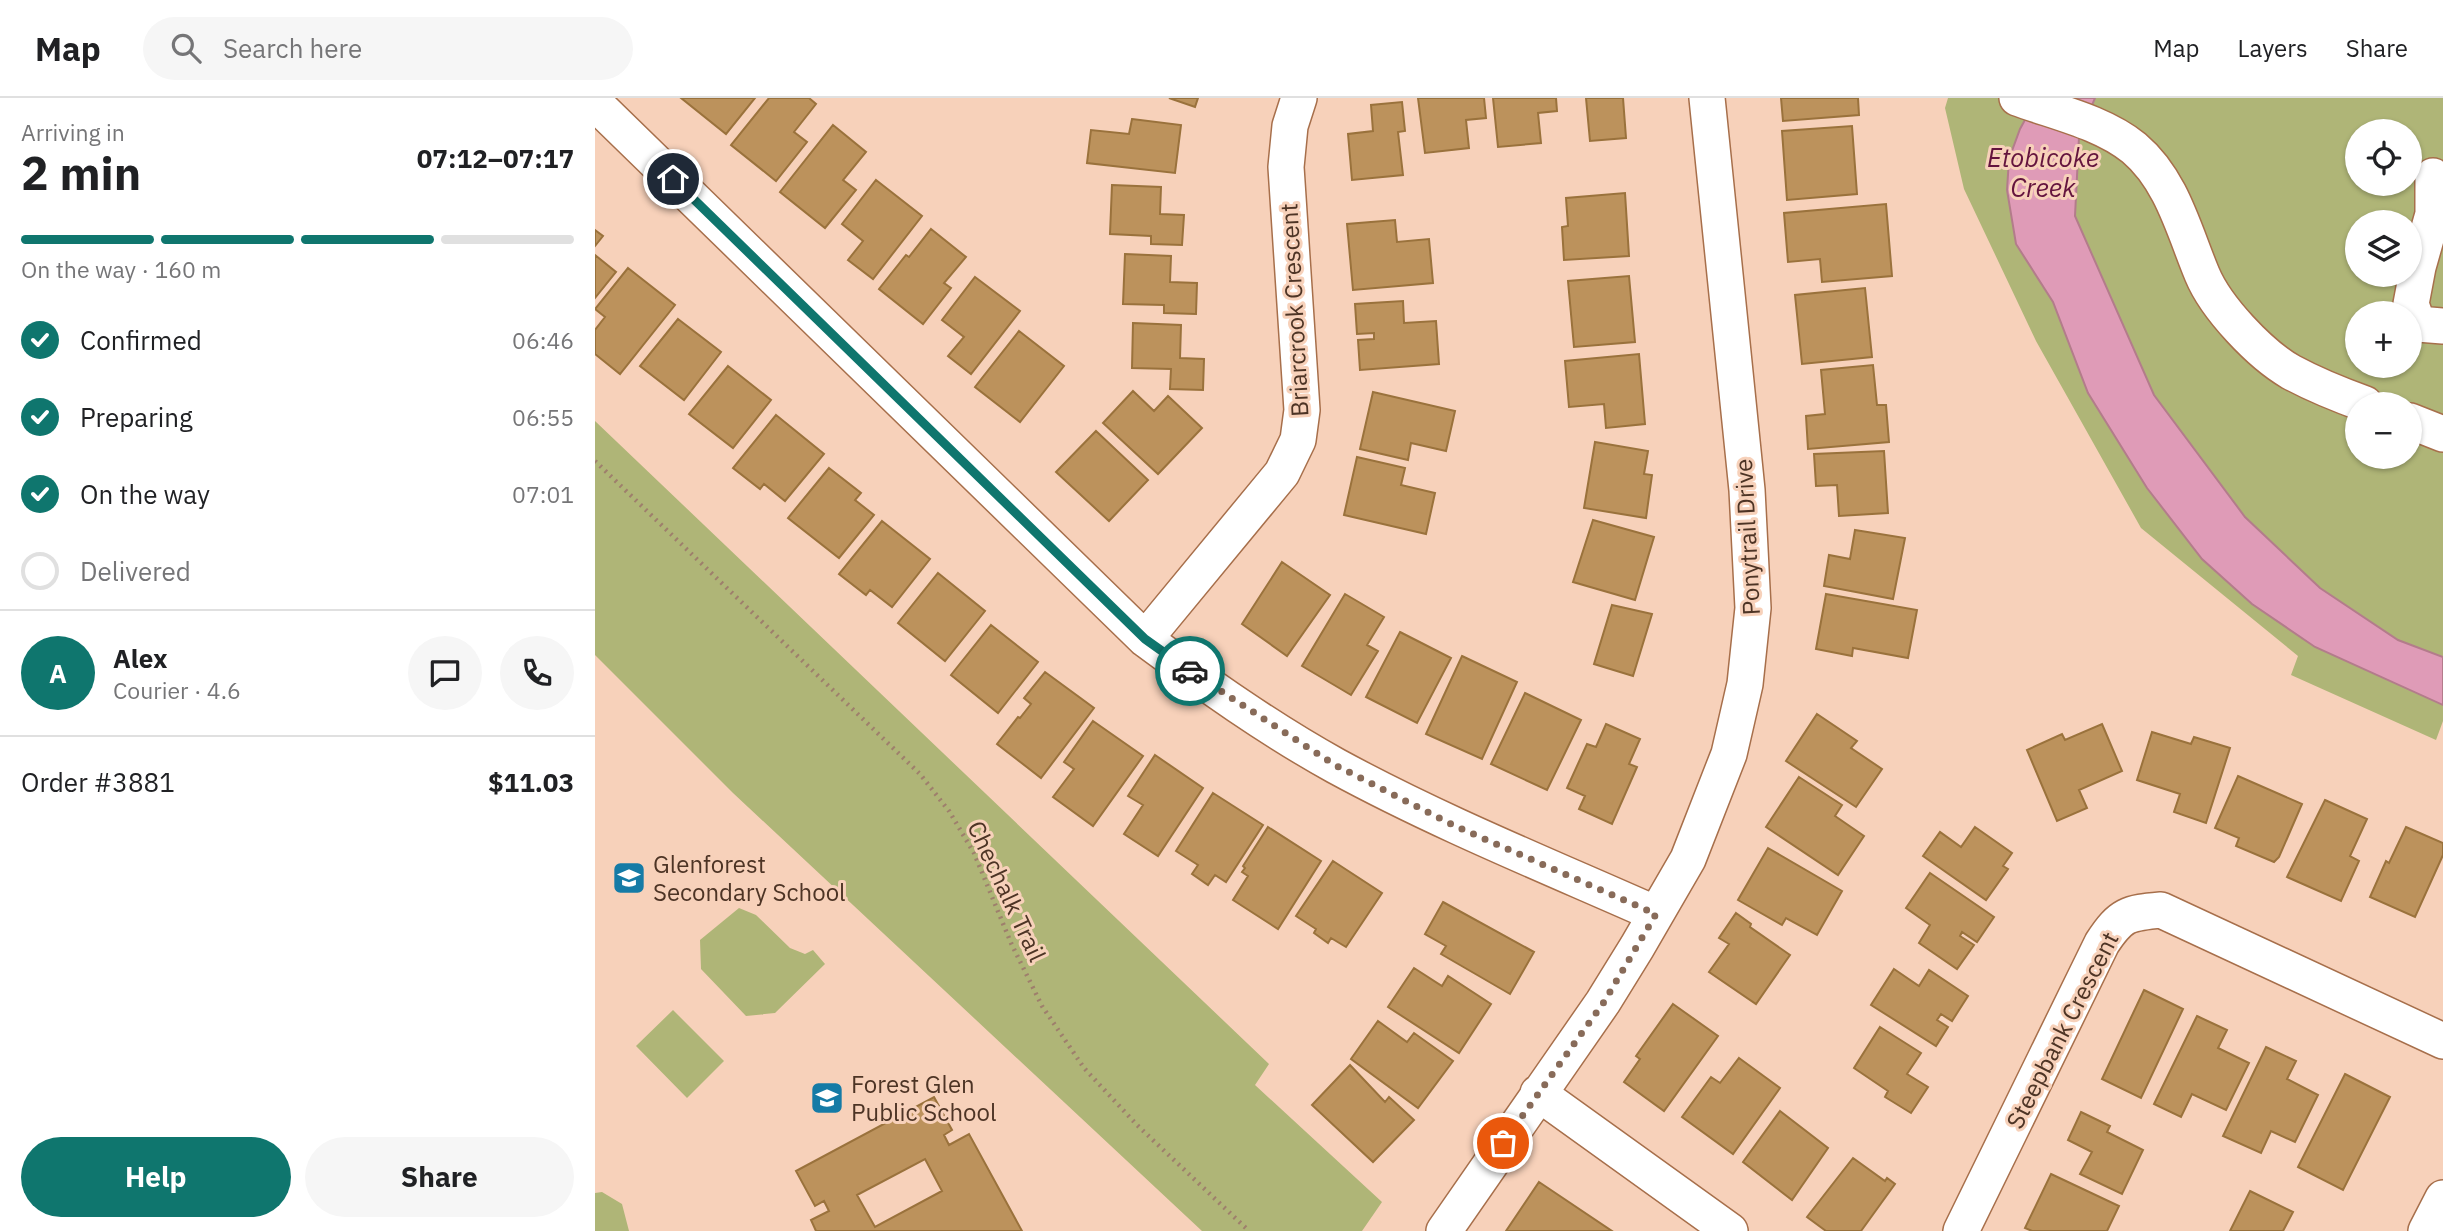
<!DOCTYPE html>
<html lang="en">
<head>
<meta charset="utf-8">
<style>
	:root { --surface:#fff; --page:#f6f6f6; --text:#202124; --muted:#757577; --line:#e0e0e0; --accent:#0f766e }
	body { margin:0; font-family:"IBM Plex Sans",sans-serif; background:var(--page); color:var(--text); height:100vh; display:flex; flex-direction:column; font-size:26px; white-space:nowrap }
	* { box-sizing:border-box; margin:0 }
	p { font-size:23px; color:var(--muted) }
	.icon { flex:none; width:38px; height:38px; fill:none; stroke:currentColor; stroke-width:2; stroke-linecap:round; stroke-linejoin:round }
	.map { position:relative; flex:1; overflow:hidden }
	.details { display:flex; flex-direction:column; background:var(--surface); width:595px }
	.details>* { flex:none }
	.controls { position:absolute; left:1750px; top:21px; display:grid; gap:14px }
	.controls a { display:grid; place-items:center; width:77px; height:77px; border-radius:50%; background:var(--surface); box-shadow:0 2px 5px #0004; font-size:35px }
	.pin { position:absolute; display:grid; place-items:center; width:60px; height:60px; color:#fff; margin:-30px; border:4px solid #fff; border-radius:50%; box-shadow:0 2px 7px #0007 }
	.courier { position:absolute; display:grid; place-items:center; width:70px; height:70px; margin:-35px; border:5px solid #0f766e; border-radius:50%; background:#fff; color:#222; box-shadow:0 2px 9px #0007 }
	.head em { font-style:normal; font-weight:700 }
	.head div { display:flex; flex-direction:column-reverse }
	.head { display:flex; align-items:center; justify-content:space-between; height:119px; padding:0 21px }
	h1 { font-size:46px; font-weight:700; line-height:52px }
	.bar { display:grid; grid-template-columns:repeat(4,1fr); gap:10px 7px; align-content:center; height:84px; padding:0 21px }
	.bar i { height:9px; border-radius:5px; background:var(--line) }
	.bar .current { background:var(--accent) }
	.bar p { grid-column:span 4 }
	.line { display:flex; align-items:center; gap:18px; padding:0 21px; border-top:2px solid var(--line) }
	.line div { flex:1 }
	.round { display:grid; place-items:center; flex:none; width:74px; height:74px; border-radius:37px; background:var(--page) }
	ol { padding:0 21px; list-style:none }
	li { display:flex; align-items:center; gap:21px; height:77px }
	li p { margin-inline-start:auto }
	li .icon { padding:7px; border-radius:50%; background:var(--accent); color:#fff; stroke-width:4 }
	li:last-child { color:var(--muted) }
	li i { width:38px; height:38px; border:4px solid var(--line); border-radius:50% }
	.cta { display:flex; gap:14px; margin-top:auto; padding:14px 21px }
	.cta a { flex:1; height:80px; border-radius:42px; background:var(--accent); color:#fff; font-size:28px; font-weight:700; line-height:80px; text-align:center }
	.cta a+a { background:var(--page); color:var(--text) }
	header { display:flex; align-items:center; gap:42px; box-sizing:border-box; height:98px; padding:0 35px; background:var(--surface); border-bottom:2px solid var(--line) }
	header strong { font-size:33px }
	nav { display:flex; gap:38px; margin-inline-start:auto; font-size:24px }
	.search { width:490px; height:63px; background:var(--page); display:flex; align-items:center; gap:18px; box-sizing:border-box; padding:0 24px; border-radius:38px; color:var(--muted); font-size:26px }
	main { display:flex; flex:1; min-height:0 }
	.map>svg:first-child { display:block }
	.green { fill:#afb577; fill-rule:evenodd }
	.water { fill:#df9bb7; stroke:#b37c8b; stroke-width:2 }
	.building { fill:#bc925c; stroke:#9a723c; stroke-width:2; fill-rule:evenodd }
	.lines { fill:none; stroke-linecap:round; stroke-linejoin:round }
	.minor-casing { stroke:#a76f4b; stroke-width:38 }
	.path { stroke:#9e7f6c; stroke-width:4.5; stroke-dasharray:2 5; stroke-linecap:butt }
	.minor { stroke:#fff; stroke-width:35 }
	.done { stroke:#886b59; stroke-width:7; stroke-dasharray:0 12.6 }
	.route { stroke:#0f766e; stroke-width:9 }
	.labels { text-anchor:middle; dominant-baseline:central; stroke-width:6; stroke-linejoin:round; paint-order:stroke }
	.street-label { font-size:24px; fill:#4d3425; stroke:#f7d1ba }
	.poi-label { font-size:24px; fill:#4d3425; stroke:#f7d1ba; text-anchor:start }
	.water-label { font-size:26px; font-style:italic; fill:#64143e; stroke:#f7d1ba }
</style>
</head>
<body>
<header>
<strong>Map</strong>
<div class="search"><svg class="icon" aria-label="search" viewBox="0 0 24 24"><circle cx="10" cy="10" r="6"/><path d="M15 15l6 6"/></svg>Search here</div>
<nav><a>Map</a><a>Layers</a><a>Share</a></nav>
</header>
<main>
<section class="details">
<div class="head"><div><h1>2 min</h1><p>Arriving in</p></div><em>07:12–07:17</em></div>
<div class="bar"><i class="current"></i><i class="current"></i><i class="current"></i><i></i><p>On the way · 160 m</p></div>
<ol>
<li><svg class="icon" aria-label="check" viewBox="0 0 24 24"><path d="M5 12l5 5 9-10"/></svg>Confirmed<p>06:46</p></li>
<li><svg class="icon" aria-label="check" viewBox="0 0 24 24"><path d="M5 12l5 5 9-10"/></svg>Preparing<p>06:55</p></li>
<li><svg class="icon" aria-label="check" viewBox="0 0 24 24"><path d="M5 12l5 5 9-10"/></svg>On the way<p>07:01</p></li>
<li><i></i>Delivered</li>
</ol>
<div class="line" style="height:126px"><b class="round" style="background:var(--accent);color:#fff">A</b><div><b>Alex</b><p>Courier · 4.6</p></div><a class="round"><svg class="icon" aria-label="chat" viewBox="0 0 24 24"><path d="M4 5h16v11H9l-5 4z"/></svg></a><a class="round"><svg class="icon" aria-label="phone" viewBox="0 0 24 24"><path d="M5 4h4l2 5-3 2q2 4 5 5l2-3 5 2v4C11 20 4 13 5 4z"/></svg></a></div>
<div class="line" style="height:91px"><div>Order #3881</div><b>$11.03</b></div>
<div class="cta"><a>Help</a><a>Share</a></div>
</section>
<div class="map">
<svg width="1848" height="1133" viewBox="0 0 1848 1133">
	<rect width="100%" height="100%" fill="#f7d1ba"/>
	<!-- green -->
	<path class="green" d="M1353 0H1848V623L1841 642 1696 577 1703 558 1546 430 1441 243 1369 91 1350 10ZM1762 33H1815V86H1762ZM1762 124H1815V177H1762ZM1762 215H1815V268H1762ZM1762 306H1815V359H1762Z
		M0 323 674 966 660 987 787 1104 767 1133H607L138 695 0 557Z
		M144 810 161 817 195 850 210 856 218 852 230 866 180 915 151 918 106 871 105 842Z
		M78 912 129 963 92 1000 41 948Z
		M7 1094 27 1106 34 1133H0V1095Z"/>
	<!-- water -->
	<path class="water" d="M1442 0H1500L1484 39 1480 118 1559 297 1650 419 1725 490 1803 542 1848 559V607L1720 549 1657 506 1607 461 1552 390 1493 295 1458 204 1421 146 1412 92 1414 61 1425 31Z"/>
	<!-- building -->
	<path class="building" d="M86 0H160L131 36Z
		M174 0H214L221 6 199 34 212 44 181 83 136 47Z
		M574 0H603L600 9Z
		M823 0H889L891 20 871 22 874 50 830 55Z
		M898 0H961L962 13 943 15 946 45 903 49Z
		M991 0H1028L1031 40 995 43Z
		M1186 0H1263L1264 17 1188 23Z
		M807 4 810 33 803 34 808 77 757 82 753 36 778 33 776 7Z
		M537 21 586 27 580 75 492 65 496 32 534 36Z
		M238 27 271 54 248 82 261 92 230 130 185 94Z
		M1257 28 1262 96 1192 102 1187 33Z
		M281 82 327 118 278 181 253 162 268 143 247 126Z
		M517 87 566 89 565 116 589 117 587 147 556 146V138L515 136Z
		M1030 95 1034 158 969 162 967 129 973 128 971 100Z
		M1291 106 1297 178 1227 184 1225 161 1193 164 1189 115Z
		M800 122 802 144 834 141 838 185 758 192 752 126Z
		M336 131 371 159 349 185 356 190 328 226 284 191 311 157 314 159Z
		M0 132 8 138 0 148Z
		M530 156 576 158 575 184 602 185 601 216 569 215V207L528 206Z
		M0 157 21 174 0 200Z
		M33 170 80 207 25 276 0 256V232L10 219 0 211Z
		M1034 178 1040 244 979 249 973 183Z
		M380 179 425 213 376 276 353 258 369 239 347 222Z
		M1270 190 1277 259 1207 266 1200 197Z
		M808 203 809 225 841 223 844 266 765 272 763 242 779 241V235L762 236 760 206Z
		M83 221 126 254 89 302 45 268Z
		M538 225 586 227 585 260 609 261 608 292 575 291 576 271 537 270Z
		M424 233 469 268 425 324 380 289Z
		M1044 256 1050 326 1011 330 1009 306 974 309 970 263Z
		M1278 267 1282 307H1291L1294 344 1213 351 1211 318 1230 316 1226 272Z
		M133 268 176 302 138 350 94 316Z
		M538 293 559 313 573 298 607 330 563 376 508 325Z
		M778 294 860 313 851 353 816 345 813 362 765 351Z
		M181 317 229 356 190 403 169 386 165 391 138 370Z
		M501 333 553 382 514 423 461 374Z
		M1000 344 1053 353 1049 376 1057 377 1051 420 989 410Z
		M1289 353 1293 415 1244 418 1242 387 1221 388 1219 356Z
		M762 359 810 370 806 387 840 395 831 436 749 417Z
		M234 370 266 395 260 402 279 417 244 460 193 420Z
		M998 422 1059 439 1040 502 978 484Z
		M287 423 335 461 297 509 275 492 271 497 244 476Z
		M1260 432 1310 440 1298 501 1229 488 1234 457 1255 461Z
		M687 464 735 497 692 558 647 526Z
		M343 475 390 513 350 563 303 525Z
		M750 496 789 519 772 547 783 553 756 597 707 568Z
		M1231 496 1322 512 1313 560 1258 550 1257 558 1221 551Z
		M1017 507 1057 516 1038 578 999 566Z
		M396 527 443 564 403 615 356 577Z
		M805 534 856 560 822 625 771 599Z
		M867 558 922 584 887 661 831 636Z
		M450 574 499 610 446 680 402 646 423 619 425 620 436 606 429 600Z
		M930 595 986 622 952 692 896 666Z
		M1222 616 1262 643 1256 650 1287 671 1261 709 1191 663Z
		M498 623 548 658 498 728 458 699 479 671 469 664Z
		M1011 626 1045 641 1034 666 1042 669 1017 726 984 711 990 698 972 690 992 646 1001 649Z
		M1507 626 1527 673 1484 692 1492 710 1462 723 1432 652 1467 636 1470 642Z
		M1557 634 1596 646 1599 639 1635 650 1611 725 1579 714 1585 696 1542 682Z
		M560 657 608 690 563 758 529 736 548 707 533 698Z
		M1643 678 1707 706 1684 759 1679 764 1641 748 1644 740 1620 730Z
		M1204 679 1247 707 1240 718 1269 738 1243 777 1171 729Z
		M618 695 668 727 631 784 620 777 613 787 597 776 603 767 581 753Z
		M1730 702 1772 721 1755 758 1764 763 1746 803 1692 779Z
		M673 729 726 763 683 831 638 802 653 778 647 774 650 770 648 768Z
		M1380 729 1417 755 1408 768 1413 771 1391 802 1328 758 1345 734 1366 749Z
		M1811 729 1848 745V757L1820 819 1775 799 1791 763 1794 765Z
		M1173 750 1247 793 1222 837 1191 820 1187 827 1143 802Z
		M738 763 787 795 751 849 736 840 733 845 719 835 721 831 701 818Z
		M1335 775 1399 819 1382 844 1367 834 1365 838 1379 847 1362 871 1324 845 1335 827 1311 810Z
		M848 804 939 854 915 896 846 856 851 848 830 836Z
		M1141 815 1156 826 1155 829 1195 857 1161 906 1114 874 1134 846 1124 840Z
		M819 870 847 888 853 878 896 906 864 955 793 909Z
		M1299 871 1324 888 1334 872 1373 898 1357 923 1346 916 1342 922 1353 929 1341 948 1276 907Z
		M1549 892 1588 911 1546 1000 1507 981Z
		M1078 906 1123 938 1069 1013 1029 984 1045 961 1041 958Z
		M1602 918 1632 932 1623 950 1654 965 1631 1012 1597 996 1586 1019 1559 1006Z
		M783 923 812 944 819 935 858 963 823 1010 756 961Z
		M1285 929 1326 955 1312 976 1333 989 1316 1015 1290 999 1293 993 1259 970Z
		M1671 949 1701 963 1692 981 1723 997 1700 1044 1676 1033 1666 1055 1628 1038Z
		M1144 960 1185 990 1138 1056 1087 1019 1116 979 1125 985Z
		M755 967 790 1004 794 999 819 1022 778 1064 717 1007Z
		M1750 976 1795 999 1748 1092 1703 1069Z
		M339 999 357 1032 349 1037 354 1047 374 1036 427 1133H221L216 1122 234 1113 229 1103 220 1108 201 1073ZM330 1061 347 1093 280 1129 262 1097Z
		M1185 1013 1233 1050 1197 1102 1148 1064Z
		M1486 1014 1515 1028 1512 1034 1548 1052 1527 1096 1485 1076 1497 1054 1473 1042Z
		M1258 1060 1290 1083 1292 1080 1300 1086 1266 1133H1231L1212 1119Z
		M1456 1076 1524 1108 1512 1133H1437L1430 1130Z
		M944 1084 1017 1133H911Z
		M1655 1093 1698 1114 1688 1133H1635Z"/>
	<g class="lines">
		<defs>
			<path id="minor" d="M1422 0C1460 14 1507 24 1539 50 1577 82 1589 133 1607 176 1621 210 1665 256 1696 274 1720 287 1745 297 1770 306
				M0 5 550 541C611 586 674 631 741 668 844 724 953 768 1061 816
				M1838 78V116L1823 169 1816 206 1823 226 1848 228
				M1815 323 1848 336
				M550 541 687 375 703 342 707 312 691 69 695 28 704 0
				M943 995 1135 1133
				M849 1133 1008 904 1042 849 1093 761 1134 656 1150 586 1158 510 1152 392 1112 0
				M1366 1133 1507 845C1526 816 1533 815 1566 812L1848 943
				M1831 1133 1848 1100"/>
		</defs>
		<!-- minor casing -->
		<use href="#minor" class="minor-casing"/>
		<!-- path -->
		<path class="path" d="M0 363 325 676 354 713 379 755 416 845 447 908 489 970 542 1027 654 1133"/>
		<!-- minor -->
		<use href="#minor" class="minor"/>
	</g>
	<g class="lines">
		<!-- done -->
		<path class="done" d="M595 573 740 667 860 728 1061 816 1009 904 908 1045"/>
		<!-- route -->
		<path class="route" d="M78 81 550 541 595 573"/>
	</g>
	<!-- icons -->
	<defs>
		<symbol id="school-square" viewBox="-11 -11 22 22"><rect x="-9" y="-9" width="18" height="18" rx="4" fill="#157ba6" stroke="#f7d1ba"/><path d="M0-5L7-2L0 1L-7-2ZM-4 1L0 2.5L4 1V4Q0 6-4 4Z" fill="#fff"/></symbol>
	</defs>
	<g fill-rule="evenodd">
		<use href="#school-square" x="15" y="761" width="38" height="38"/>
		<use href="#school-square" x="213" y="981" width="38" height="38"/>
	</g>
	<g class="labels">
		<!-- street labels -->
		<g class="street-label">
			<text transform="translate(699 212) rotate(-93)">Briarcrook Crescent</text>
			<text transform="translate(1152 439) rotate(-93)">Ponytrail Drive</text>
			<text transform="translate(412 793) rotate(65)">Chechalk Trail</text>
			<text transform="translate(1467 932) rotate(-63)">Steepbank Crescent</text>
		</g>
		<!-- poi labels -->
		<g class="poi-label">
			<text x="58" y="766">Glenforest<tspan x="58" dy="28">Secondary School</tspan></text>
			<text x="256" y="986">Forest Glen<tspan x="256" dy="28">Public School</tspan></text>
		</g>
		<!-- water labels -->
		<g class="water-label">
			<text x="1448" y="59">Etobicoke<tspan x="1448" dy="30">Creek</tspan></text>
		</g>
	</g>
</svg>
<div class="controls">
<a><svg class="icon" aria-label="locate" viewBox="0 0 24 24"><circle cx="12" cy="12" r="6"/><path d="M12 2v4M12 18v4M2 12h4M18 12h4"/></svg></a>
<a><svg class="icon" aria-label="layers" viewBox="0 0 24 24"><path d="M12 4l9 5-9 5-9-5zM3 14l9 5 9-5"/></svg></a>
<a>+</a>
<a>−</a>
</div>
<div class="pin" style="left:908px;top:1045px;background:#ea580c"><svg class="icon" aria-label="bag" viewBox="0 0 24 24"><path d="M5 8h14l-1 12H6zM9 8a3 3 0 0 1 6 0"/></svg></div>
<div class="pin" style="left:78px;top:81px;background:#1f2937"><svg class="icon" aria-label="home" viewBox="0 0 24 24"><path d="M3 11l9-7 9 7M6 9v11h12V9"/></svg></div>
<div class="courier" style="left:595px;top:573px"><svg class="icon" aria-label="car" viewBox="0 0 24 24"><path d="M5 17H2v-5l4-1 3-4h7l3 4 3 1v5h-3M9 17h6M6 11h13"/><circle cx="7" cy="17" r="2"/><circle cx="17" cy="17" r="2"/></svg></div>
</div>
</main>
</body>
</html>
